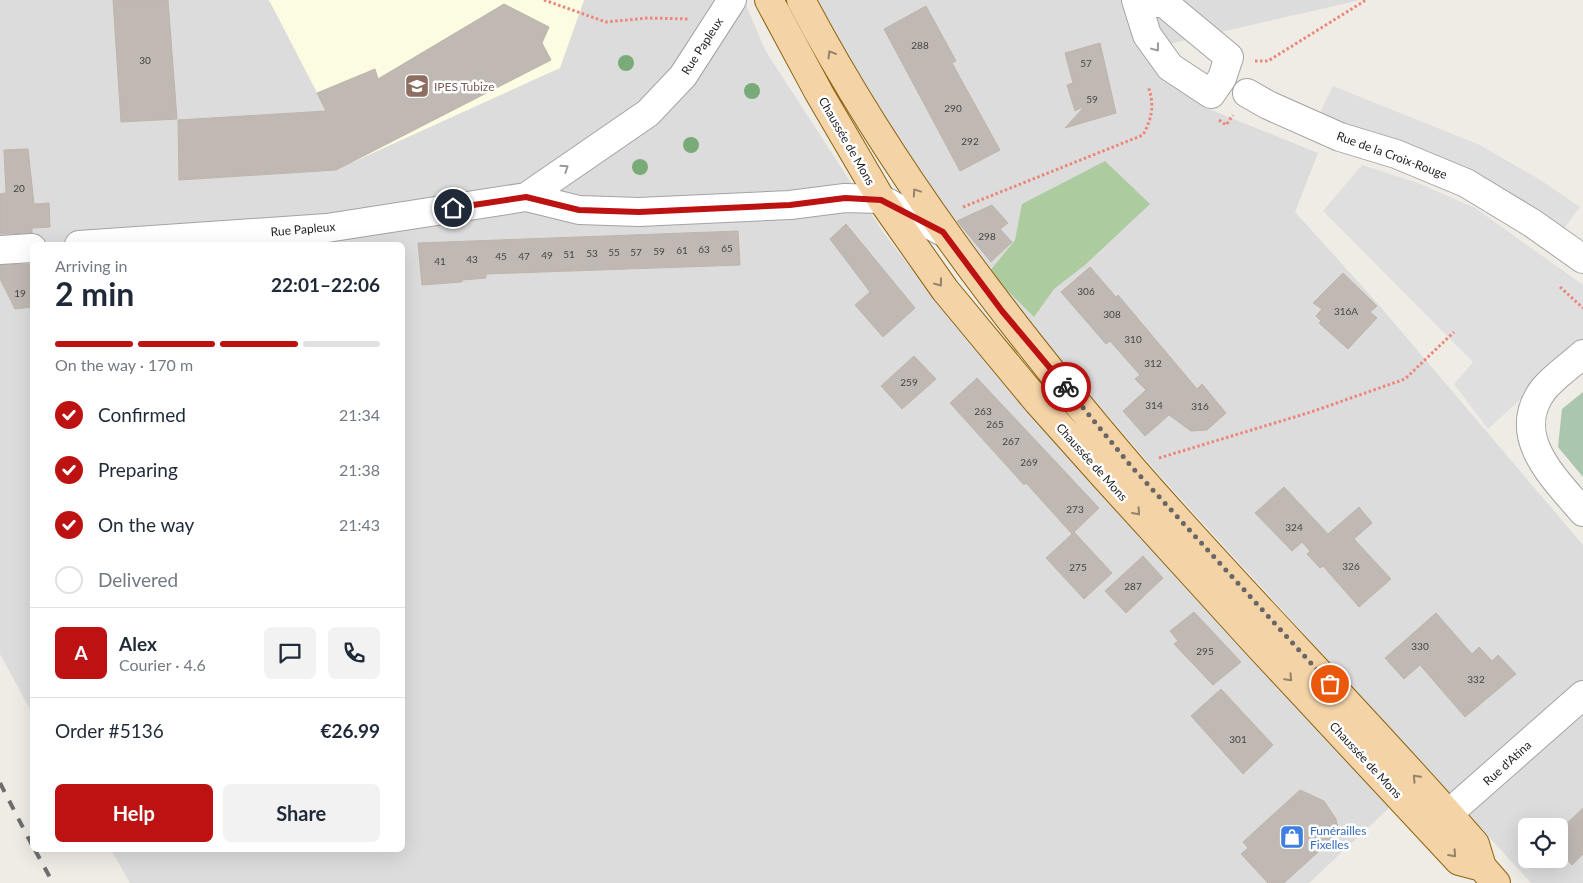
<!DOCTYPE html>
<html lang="en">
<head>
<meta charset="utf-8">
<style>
	:root { --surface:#fff; --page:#f2f2f3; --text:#1f2937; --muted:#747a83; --line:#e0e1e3; --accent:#bc1312 }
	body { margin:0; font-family:Lato,sans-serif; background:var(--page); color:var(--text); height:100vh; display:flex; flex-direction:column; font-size:19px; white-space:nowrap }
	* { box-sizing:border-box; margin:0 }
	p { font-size:16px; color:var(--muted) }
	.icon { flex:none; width:28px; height:28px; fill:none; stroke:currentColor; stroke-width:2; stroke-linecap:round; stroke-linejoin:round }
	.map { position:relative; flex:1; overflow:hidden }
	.sheet { position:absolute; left:30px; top:242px; width:375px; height:610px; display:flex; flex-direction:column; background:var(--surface); border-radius:8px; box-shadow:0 5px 20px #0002 }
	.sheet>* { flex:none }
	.tools { position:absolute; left:1518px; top:818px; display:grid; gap:10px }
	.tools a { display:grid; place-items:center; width:50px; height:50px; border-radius:8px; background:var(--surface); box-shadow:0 5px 20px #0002; font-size:25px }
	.pin { position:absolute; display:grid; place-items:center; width:42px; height:42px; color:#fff; margin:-21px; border:2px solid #fff; border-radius:50%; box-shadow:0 1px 5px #0007 }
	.courier { position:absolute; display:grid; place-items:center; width:50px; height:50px; margin:-25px; border:4px solid #bc1312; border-radius:50%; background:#fff; color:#222; box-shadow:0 1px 6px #0007 }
	.summary em { font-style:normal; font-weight:700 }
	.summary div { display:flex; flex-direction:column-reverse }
	.summary { display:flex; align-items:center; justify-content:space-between; height:85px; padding:0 25px }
	h1 { font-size:32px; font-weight:700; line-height:38px }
	.bar { display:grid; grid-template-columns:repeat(4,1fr); gap:8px 5px; align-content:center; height:60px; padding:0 25px }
	.bar i { height:6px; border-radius:4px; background:var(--line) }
	.bar .active { background:var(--accent) }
	.bar p { grid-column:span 4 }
	.line { display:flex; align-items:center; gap:12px; padding:0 25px; border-top:1px solid var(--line) }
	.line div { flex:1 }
	.round { display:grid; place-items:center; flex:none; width:52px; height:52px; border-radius:8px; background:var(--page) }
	ol { padding:0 25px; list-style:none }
	li { display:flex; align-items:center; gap:15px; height:55px }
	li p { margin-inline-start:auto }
	li .icon { padding:5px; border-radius:50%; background:var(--accent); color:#fff; stroke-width:4 }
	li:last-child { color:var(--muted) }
	li i { width:28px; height:28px; border:2px solid var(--line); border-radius:50% }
	.action { display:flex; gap:10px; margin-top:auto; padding:10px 25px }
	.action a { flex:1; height:58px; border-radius:8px; background:var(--accent); color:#fff; font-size:20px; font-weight:700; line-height:58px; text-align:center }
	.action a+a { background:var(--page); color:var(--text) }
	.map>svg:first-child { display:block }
	.residential { fill:#dddcdc; fill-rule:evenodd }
	.education { fill:#fcfce2 }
	.forest { fill:#accb9f }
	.cemetery { fill:#aac6ae }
	.parking { fill:#dfdfdf }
	.building { fill:#bfb8b3; stroke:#bfb4aa }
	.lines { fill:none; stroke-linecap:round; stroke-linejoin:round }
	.minor-casing { stroke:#a3a3a3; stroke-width:30 }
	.major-casing { stroke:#8d630e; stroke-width:30 }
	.path { stroke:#ed8579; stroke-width:3; stroke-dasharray:2.5 2.5; stroke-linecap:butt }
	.minor { stroke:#fff; stroke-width:28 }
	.major { stroke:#f4d3a7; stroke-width:28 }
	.rail { stroke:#6d6d6d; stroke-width:4; stroke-dasharray:10 10; stroke-linecap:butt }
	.tree { fill:#78ab78 }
	.oneway { stroke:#9a9a9a }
	.oneway2 { stroke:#94826a }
	.done { stroke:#686765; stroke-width:5; stroke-dasharray:0 9 }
	.route { stroke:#bc1312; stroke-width:6 }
	.labels { text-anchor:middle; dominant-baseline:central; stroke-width:5; stroke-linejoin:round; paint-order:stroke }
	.number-label { font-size:10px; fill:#474544 }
	.street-label { font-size:12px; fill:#1f1f1f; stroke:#fff }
	.education-label { font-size:12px; fill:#785e54; stroke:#fff; text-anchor:start }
	.shop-label { font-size:12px; fill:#366cbe; stroke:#fff; text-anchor:start }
</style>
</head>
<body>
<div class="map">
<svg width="1583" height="883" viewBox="0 0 1583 883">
	<rect width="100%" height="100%" fill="#efece6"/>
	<!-- residential -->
	<path class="residential" d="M0 0H744L765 50 883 232 958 328 1389 808 1309 883H130L111 850H402V245H32V713L0 654Z
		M818 0H1360L1143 50 1209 109 1318 153 1295 212 1378 304 1583 545V883H1531L1160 476 993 283 950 221 849 58ZM1526 826H1559V859H1526Z"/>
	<!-- education -->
	<path class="education" d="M269 0H584L560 68 353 162Z"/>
	<!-- forest -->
	<path class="forest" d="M1105 161 1150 204 1085 265 1054 289 1034 317 989 272 1015 240 1022 204Z"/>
	<!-- cemetery -->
	<path class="cemetery" d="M1583 392V477L1558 447 1562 409Z"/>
	<!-- parking -->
	<path class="parking" d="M1333 86 1480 145 1542 181 1580 207 1556 239 1314 125Z
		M1362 165 1418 183 1475 208 1583 285V342L1488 429 1454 384 1473 362 1323 211Z"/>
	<!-- building -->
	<path class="building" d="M113 0H168L177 119 121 122Z
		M504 4 549 27 542 43 551 60 336 170 179 180 178 120 326 111 317 93 375 69 378 79Z
		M926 6 956 61 952 63 1000 150 960 171 884 29Z
		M1100 43 1116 113 1065 128 1085 106 1075 111 1067 85 1073 83 1065 53Z
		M28 149 34 204 49 203 50 227 32 228V233L0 234V194L6 193 4 150Z
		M992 205 1008 223 1000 229 1012 242 991 262 957 221Z
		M846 224 915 308 883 337 855 305 870 292 830 239Z
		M738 231 740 265 486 274V278L462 280V282L422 285 418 243Z
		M32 264V307L15 309 0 279V265Z
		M1090 267 1116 297 1118 295 1197 389 1202 384 1226 413 1207 430 1191 431 1169 415 1145 436 1123 411 1146 390 1135 379 1140 375 1110 341 1106 344 1061 292Z
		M1343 273 1377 306 1370 312 1377 318 1348 349 1319 323 1321 321 1316 316 1322 309 1313 303Z
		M914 356 936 379 902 409 881 386Z
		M977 378 1099 508 1072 534 1074 532 1112 573 1084 599 1046 558 1072 534 1026 483 1024 485 950 403Z
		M1284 487 1328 534 1359 507 1372 523 1354 539 1391 579 1359 607 1323 566 1320 568 1307 554 1310 551 1302 542 1292 551 1255 513Z
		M1143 556 1163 578 1126 613 1105 591Z
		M1194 612 1241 662 1213 685 1174 644 1178 641 1170 631Z
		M1436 613 1472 654 1479 647 1492 661 1498 655 1516 674 1465 717 1420 665 1404 679 1385 658Z
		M1221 689 1273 745 1243 774 1191 716Z
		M1300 790 1324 801 1336 819 1339 833 1284 883H1268L1241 854 1248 848 1243 842Z
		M1583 808V854L1572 865 1559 850V831Z"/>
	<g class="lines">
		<defs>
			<path id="minor" d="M1136 0 1147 35 1170 67 1211 94 1222 78 1229 57 1164 3H1138
				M1247 93 1268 105 1340 137 1396 154 1466 183 1532 223 1583 259
				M526 197 648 113 683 76 732 0
				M79 245 327 228 526 197 579 210 639 212 790 205 845 198 881 199 943 232
				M0 250 32 248
				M1583 354C1570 366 1553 377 1543 390 1509 436 1554 478 1583 512
				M1431 829 1583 695"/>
			<path id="major" d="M769 0 819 93 881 199 945 290 1037 401 1104 476 1256 643 1459 861 1482 867
				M801 0C890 169 1006 321 1130 466 1242 595 1363 715 1475 844L1482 867 1496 883"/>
		</defs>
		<!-- minor casing -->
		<use href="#minor" class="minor-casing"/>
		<!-- major casing -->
		<use href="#major" class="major-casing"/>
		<!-- path -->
		<path class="path" d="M544 0 606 22 647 18 689 19
			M1255 61H1268L1366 0
			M1219 120 1226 125 1233 115
			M963 207 1143 135C1152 118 1155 105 1148 86
			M1560 287 1583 308
			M1159 458 1311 412 1405 379 1454 332"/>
		<!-- minor -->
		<use href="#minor" class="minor"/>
		<!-- major -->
		<use href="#major" class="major"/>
		<!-- rail -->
		<path class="rail" d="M0 783 32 845
			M35 850 53 883"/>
	</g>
	<!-- trees -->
	<g class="tree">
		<circle cx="626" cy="63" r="8"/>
		<circle cx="752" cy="91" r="8"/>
		<circle cx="691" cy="145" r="8"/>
		<circle cx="640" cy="167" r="8"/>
	</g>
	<!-- one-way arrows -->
	<defs><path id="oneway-chevron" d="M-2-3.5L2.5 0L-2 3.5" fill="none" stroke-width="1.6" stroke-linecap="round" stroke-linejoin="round" transform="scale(1.25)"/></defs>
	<g class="oneway">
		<use href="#oneway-chevron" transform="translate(1156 48) rotate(53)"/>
		<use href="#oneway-chevron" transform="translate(565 168) rotate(-34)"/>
	</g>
	<g class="oneway2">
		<use href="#oneway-chevron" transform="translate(831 54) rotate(-121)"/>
		<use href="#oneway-chevron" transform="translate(916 192) rotate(-124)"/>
		<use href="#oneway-chevron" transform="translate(939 283) rotate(53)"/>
		<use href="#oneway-chevron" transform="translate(1137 512) rotate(48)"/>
		<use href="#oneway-chevron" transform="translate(1289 678) rotate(47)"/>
		<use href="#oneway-chevron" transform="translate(1416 778) rotate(-133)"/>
		<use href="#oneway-chevron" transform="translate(1453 854) rotate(48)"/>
	</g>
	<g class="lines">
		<!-- done -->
		<path class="done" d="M1066 387 1131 466 1330 684"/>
		<!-- route -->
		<path class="route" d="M453 208 526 197 579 210 639 212 790 205 845 198 881 200 943 232 1002 311 1066 387"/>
	</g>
	<!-- icons -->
	<defs>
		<symbol id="school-square" viewBox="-11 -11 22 22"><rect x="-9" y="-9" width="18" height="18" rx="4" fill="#8d6e63" stroke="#fff"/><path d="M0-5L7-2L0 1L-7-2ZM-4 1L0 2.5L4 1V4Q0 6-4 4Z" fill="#fff"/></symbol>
		<symbol id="shop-square" viewBox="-11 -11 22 22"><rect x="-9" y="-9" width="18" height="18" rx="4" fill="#3f7fe0" stroke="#fff"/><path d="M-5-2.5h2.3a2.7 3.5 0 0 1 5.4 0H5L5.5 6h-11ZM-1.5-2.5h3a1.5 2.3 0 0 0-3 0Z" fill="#fff"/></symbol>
	</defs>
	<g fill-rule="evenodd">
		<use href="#school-square" x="403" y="72" width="28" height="28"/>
		<use href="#shop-square" x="1278" y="823" width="28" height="28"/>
	</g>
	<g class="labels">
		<!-- number labels -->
		<g class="number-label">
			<text x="920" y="45">288</text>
			<text x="145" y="60">30</text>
			<text x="1086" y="63">57</text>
			<text x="1092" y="99">59</text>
			<text x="953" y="108">290</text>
			<text x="970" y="141">292</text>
			<text x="19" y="188">20</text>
			<text x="987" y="236">298</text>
			<text x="727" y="248">65</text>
			<text x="704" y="249">63</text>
			<text x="682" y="250">61</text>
			<text x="659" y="251">59</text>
			<text x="614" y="252">55</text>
			<text x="636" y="252">57</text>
			<text x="592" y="253">53</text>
			<text x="569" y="254">51</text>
			<text x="547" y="255">49</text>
			<text x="501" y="256">45</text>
			<text x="524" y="256">47</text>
			<text x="472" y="259">43</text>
			<text x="440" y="261">41</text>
			<text x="1086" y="291">306</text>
			<text x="20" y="293">19</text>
			<text x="1346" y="311">316A</text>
			<text x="1112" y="314">308</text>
			<text x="1133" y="339">310</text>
			<text x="1153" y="363">312</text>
			<text x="909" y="382">259</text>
			<text x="1154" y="405">314</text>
			<text x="1200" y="406">316</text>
			<text x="983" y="411">263</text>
			<text x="995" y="424">265</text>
			<text x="1011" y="441">267</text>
			<text x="1029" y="462">269</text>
			<text x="1075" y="509">273</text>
			<text x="1294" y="527">324</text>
			<text x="1351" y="566">326</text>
			<text x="1078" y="567">275</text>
			<text x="1133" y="586">287</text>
			<text x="1420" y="646">330</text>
			<text x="1205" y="651">295</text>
			<text x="1476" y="679">332</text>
			<text x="1238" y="739">301</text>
		</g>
		<!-- street labels -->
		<g class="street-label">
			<text transform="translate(702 46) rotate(-57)">Rue Papleux</text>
			<text transform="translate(847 141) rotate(60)">Chaussée de Mons</text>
			<text transform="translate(1392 155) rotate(20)">Rue de la Croix-Rouge</text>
			<text transform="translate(303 229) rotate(-5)">Rue Papleux</text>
			<text transform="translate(1092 462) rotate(48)">Chaussée de Mons</text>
			<text transform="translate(1366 760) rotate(47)">Chaussée de Mons</text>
			<text transform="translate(1507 763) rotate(-42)">Rue d'Atina</text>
		</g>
		<!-- education labels -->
		<g class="education-label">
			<text x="434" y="86">IPES Tubize</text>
		</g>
		<!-- shop labels -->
		<g class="shop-label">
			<text x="1310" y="830">Funérailles<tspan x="1310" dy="14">Fixelles</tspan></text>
		</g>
	</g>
</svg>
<div class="tools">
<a><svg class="icon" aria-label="locate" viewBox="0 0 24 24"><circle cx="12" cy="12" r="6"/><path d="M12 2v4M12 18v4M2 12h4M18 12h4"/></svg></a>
</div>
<div class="pin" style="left:1330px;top:684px;background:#ea580c"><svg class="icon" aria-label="bag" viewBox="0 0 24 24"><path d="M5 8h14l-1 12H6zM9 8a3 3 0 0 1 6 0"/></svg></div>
<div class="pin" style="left:453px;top:208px;background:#1f2937"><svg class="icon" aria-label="home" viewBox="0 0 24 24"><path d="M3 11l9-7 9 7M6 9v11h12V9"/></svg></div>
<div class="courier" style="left:1066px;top:387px"><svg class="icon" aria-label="bike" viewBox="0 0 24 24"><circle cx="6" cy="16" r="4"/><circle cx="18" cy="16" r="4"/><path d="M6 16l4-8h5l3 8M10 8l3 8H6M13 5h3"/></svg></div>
<section class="sheet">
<div class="summary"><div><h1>2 min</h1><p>Arriving in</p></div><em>22:01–22:06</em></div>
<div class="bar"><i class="active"></i><i class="active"></i><i class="active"></i><i></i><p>On the way · 170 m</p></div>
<ol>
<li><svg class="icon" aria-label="check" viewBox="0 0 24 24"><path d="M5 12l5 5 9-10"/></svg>Confirmed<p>21:34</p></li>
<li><svg class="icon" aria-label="check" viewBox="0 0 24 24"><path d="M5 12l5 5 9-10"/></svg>Preparing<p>21:38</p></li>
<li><svg class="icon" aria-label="check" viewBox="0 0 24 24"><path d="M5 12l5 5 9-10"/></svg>On the way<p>21:43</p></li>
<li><i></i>Delivered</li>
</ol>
<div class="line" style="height:90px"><b class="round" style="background:var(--accent);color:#fff">A</b><div><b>Alex</b><p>Courier · 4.6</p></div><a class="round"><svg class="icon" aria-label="chat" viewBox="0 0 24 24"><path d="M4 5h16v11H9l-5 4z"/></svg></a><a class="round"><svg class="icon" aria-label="phone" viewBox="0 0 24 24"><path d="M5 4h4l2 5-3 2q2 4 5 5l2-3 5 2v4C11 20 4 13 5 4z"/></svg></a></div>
<div class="line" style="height:65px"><div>Order #5136</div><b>€26.99</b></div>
<div class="action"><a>Help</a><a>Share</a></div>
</section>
</div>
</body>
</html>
